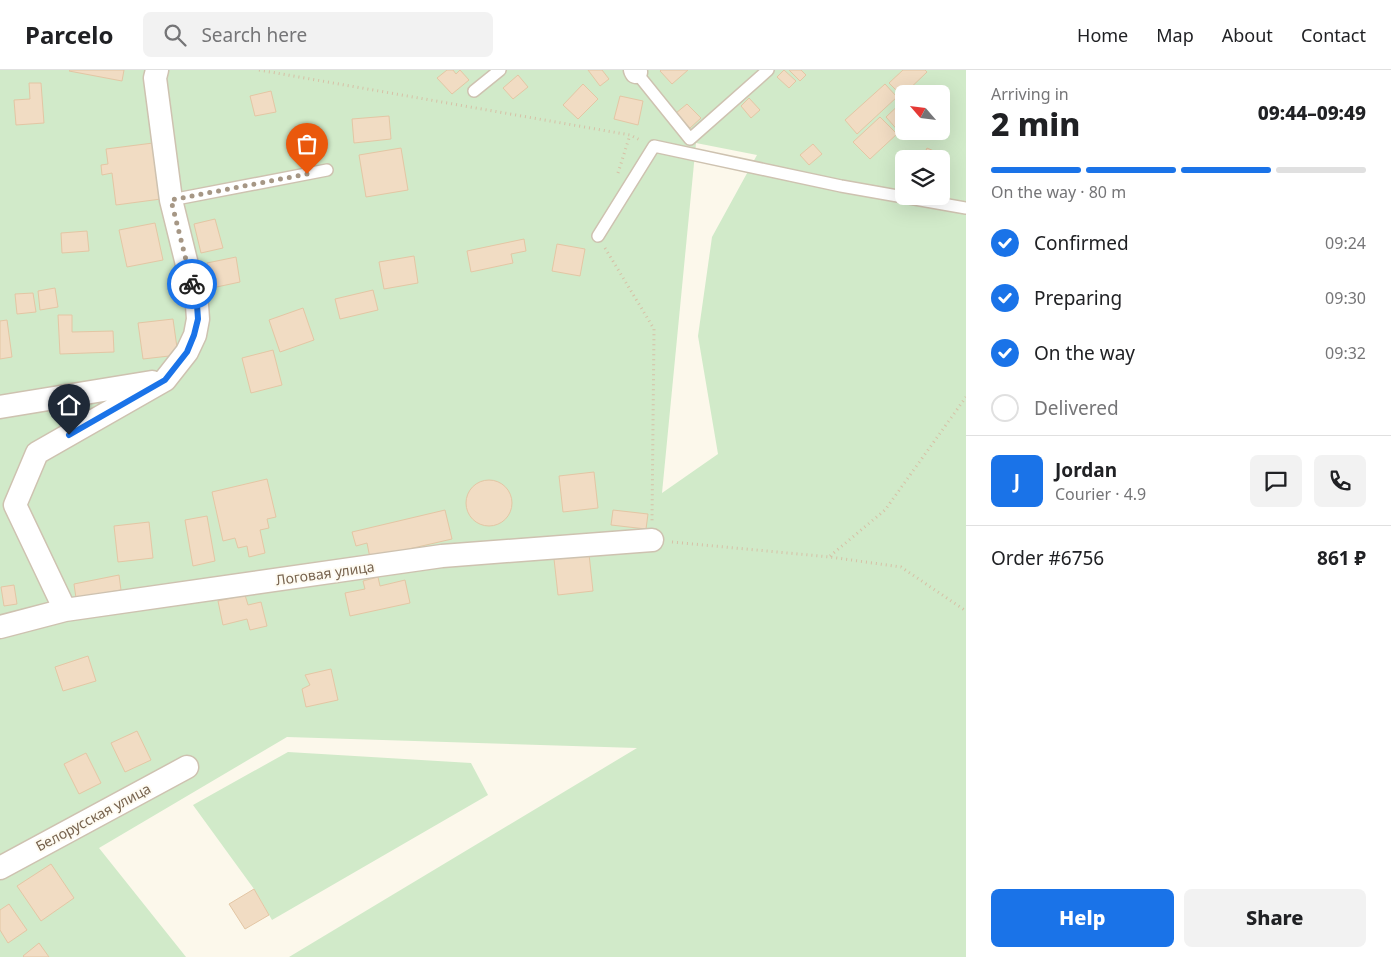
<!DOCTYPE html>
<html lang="en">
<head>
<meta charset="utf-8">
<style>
	:root { --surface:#fff; --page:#f2f2f2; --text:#202124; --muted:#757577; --line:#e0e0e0; --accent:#1a73e8 }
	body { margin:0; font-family:"Noto Sans",sans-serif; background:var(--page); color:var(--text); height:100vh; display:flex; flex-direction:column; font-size:19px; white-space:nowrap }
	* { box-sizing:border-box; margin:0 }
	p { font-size:16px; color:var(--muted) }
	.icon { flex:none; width:28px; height:28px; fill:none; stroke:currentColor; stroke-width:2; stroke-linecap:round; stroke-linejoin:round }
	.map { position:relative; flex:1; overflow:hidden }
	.side { display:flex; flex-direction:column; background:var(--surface); width:425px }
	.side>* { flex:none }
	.needle { width:32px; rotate:298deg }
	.fabs { position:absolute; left:895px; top:15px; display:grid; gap:10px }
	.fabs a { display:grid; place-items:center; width:55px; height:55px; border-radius:8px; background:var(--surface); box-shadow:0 5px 20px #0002; font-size:25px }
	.pin { position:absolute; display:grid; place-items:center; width:42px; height:42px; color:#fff; margin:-51px -21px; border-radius:50% 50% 50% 0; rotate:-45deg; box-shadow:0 0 5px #0007 }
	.pin .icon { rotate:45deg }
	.courier { position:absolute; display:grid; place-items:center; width:50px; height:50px; margin:-25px; border:4px solid #1a73e8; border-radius:50%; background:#fff; color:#222; box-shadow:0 1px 6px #0007 }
	.overview em { font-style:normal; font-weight:800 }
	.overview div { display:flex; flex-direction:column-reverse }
	.overview { display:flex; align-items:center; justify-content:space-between; height:85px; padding:0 25px }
	h1 { font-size:32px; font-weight:800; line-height:38px }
	.bar { display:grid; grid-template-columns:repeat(4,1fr); gap:8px 5px; align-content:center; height:60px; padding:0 25px }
	.bar i { height:6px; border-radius:4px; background:var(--line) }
	.bar .on { background:var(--accent) }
	.bar p { grid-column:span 4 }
	.line { display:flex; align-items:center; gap:12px; padding:0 25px; border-top:1px solid var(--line) }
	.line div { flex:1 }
	.round { display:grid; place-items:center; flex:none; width:52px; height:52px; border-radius:8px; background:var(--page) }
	ol { padding:0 25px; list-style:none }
	li { display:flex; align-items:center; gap:15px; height:55px }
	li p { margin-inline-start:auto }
	li .icon { padding:5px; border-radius:50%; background:var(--accent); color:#fff; stroke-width:4 }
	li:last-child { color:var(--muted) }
	li i { width:28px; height:28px; border:2px solid var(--line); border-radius:50% }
	.primary-button { display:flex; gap:10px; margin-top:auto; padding:10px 25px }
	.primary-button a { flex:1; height:58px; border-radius:8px; background:var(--accent); color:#fff; font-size:20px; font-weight:800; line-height:58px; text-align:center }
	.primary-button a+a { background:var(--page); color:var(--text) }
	header { display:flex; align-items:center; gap:30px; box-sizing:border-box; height:70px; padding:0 25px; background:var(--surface); border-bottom:1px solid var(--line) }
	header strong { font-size:24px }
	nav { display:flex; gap:28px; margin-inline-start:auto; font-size:18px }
	.search { width:350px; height:45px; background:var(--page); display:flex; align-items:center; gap:12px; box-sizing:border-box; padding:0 18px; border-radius:8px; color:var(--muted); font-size:19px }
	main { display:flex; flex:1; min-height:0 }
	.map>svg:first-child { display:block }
	.green { fill:#d1eac9; fill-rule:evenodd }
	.building { fill:#f1dcc3; stroke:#e3c6a4 }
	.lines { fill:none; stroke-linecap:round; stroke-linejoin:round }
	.service-casing { stroke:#cec2b0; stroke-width:14 }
	.minor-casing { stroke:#cec2b0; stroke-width:25 }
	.path { stroke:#d6c0a6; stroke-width:3; stroke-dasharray:1 4; stroke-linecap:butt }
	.service { stroke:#fff; stroke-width:11 }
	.minor { stroke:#fff; stroke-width:22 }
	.done { stroke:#a69785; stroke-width:5; stroke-dasharray:0 9 }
	.route { stroke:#1a73e8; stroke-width:6 }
	.labels { text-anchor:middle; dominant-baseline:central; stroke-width:4; stroke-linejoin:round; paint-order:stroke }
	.street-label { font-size:14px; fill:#77634e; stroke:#fefbf2 }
</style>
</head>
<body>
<header>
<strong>Parcelo</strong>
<div class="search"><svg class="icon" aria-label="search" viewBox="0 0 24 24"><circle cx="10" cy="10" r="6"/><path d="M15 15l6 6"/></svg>Search here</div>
<nav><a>Home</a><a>Map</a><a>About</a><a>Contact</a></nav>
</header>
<main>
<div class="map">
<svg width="966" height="887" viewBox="0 0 966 887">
	<rect width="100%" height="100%" fill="#fcf8eb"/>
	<!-- green -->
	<path class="green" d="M0 0H966V887H289L637 678 287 667 99 778 186 887H0ZM904 24H941V61H904ZM696 73 757 85 712 167 698 266 718 384 662 423ZM904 89H941V126H904Z
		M288 682 471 693 488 725 272 850 254 819 193 735Z"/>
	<!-- building -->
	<path class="building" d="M70 0H124L122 11 69 1Z
		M447 0H453L456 4 460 0 469 10 452 24 437 8Z
		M588 0H602L609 9 600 16Z
		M661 0H688L672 14 660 1Z
		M784 0 796 11 789 18 777 7Z
		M789 0H801L806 5 800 11Z
		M903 0H925L927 2 902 26 889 13Z
		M518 5 528 17 513 29 503 18Z
		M29 13H41L44 53 16 55 14 30 30 29Z
		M583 14 598 29 578 49 563 35Z
		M885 14 897 27 857 64 845 50Z
		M271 21 276 42 255 46 250 26Z
		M620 26 643 31 638 55 614 49Z
		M749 28 760 40 751 48 741 36Z
		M904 30V61L901 64 886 47Z
		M687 34 701 48 690 58 676 43Z
		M389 46 391 69 354 73 352 49Z
		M880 47 897 64 870 89 853 72Z
		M153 73 161 129 116 135 112 103 102 105 101 95 108 94 106 79Z
		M813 74 822 84 809 95 800 85Z
		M401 78 408 120 366 127 359 85Z
		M927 78 943 85 941 89H922Z
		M215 149 223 178 201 183 194 154Z
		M155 153 163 190 127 197 119 160Z
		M87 161 89 181 62 183 61 163Z
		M524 169 526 181 511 184 513 193 471 202 467 181Z
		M557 174 585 179 580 206 552 201Z
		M414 186 418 213 384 219 379 192Z
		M236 187 240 212 212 218 207 193Z
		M55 218 58 237 40 240 38 221Z
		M373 220 378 240 340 249 335 229Z
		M33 223 36 242 17 244 15 224Z
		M303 238 314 270 280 282 269 250Z
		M58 245H72V262L113 261 114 282 60 284Z
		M173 249 178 285 143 289 138 253Z
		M7 250 12 287 0 289V251Z
		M273 280 282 315 251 323 242 288Z
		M594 402 598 438 563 442 559 406Z
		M267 409 276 447 267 449 269 458 260 460 265 483 249 487 247 476 238 478 235 468 223 471 212 422Z
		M466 433a23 23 0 1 1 46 0a23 23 0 1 1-46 0Z
		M445 440 452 469 370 488 367 473 356 476 352 462Z
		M613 440 648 444 646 459 611 455Z
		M207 446 215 491 193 496 185 450Z
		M149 452 153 488 118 492 114 456Z
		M589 484 593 521 558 525 554 489Z
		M119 505 121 520 76 528 74 514Z
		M378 507 380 516 405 510 410 533 350 546 345 523 365 519 363 511Z
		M14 515 17 534 4 536 1 517Z
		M245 525 248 535 261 532 267 556 250 560 247 549 223 555 218 531Z
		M88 586 96 611 63 621 55 597Z
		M331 599 338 630 306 637 302 619 310 615 305 605Z
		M137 661 151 690 125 702 111 673Z
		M86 683 101 713 79 724 64 694Z
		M51 794 74 828 41 851 17 816Z
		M254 819 269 845 245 859 229 834Z
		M9 834 27 860 8 873 0 860V840Z
		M39 873 49 887H24L23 886Z"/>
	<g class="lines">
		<defs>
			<path id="service" d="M639 0 636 2 690 69 768 0
				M474 21 500 0
				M171 130 327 100
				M598 166 654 76 841 116 966 138"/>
			<path id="minor" d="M635 0 636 2
				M0 337 152 312
				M65 540 15 435 37 383 165 310 187 282 195 265 198 249 197 235 171 130 155 8 157 0
				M0 557 65 540 442 486 652 470
				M0 798 187 697"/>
		</defs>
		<!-- service casing -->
		<use href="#service" class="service-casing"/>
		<!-- minor casing -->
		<use href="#minor" class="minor-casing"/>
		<!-- path -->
		<path class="path" d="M259 0 630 65 642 71
			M618 103 630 65
			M605 178 654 259 652 451
			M672 472 830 487 901 497 966 541
			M830 486 885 440 966 327"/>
		<!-- service -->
		<use href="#service" class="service"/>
		<!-- minor -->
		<use href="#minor" class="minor"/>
	</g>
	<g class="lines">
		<!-- done -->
		<path class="done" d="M192 214 171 130 307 104"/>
		<!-- route -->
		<path class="route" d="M69 365 165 310 187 282 194 265 198 249 197 235 192 214"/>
	</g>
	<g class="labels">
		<!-- street labels -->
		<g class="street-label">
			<text transform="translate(325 503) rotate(-8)">Логовая улица</text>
			<text transform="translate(93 747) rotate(-28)">Белорусская улица</text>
		</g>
	</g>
</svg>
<div class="fabs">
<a><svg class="needle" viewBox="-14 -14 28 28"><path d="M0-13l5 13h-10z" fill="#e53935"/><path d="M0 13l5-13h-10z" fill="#757577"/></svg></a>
<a><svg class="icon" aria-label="layers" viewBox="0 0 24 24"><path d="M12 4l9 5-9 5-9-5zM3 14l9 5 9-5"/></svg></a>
</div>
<div class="pin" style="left:307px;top:104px;background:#ea580c"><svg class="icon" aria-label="bag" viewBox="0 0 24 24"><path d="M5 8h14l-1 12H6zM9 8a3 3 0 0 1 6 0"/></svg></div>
<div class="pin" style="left:69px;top:365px;background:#1f2937"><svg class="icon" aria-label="home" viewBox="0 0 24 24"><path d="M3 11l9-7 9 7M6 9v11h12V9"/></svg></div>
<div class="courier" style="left:192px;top:214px"><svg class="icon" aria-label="bike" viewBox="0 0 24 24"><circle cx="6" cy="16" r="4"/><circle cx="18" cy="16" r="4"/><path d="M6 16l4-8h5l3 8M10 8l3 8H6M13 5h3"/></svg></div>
</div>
<section class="side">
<div class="overview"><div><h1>2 min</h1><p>Arriving in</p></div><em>09:44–09:49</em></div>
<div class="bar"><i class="on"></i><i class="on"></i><i class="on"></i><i></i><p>On the way · 80 m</p></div>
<ol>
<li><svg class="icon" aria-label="check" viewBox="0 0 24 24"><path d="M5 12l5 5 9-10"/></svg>Confirmed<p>09:24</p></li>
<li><svg class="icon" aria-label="check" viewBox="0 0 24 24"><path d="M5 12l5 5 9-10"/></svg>Preparing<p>09:30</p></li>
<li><svg class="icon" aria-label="check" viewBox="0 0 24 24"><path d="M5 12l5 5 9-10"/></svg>On the way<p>09:32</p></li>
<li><i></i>Delivered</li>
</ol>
<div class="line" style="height:90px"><b class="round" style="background:var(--accent);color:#fff">J</b><div><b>Jordan</b><p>Courier · 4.9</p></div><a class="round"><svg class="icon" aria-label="chat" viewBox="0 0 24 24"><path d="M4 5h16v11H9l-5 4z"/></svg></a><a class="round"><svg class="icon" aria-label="phone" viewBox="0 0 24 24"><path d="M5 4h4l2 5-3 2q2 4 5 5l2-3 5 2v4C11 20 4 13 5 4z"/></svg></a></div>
<div class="line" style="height:65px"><div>Order #6756</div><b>861 ₽</b></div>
<div class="primary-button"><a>Help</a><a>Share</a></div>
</section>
</main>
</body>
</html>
